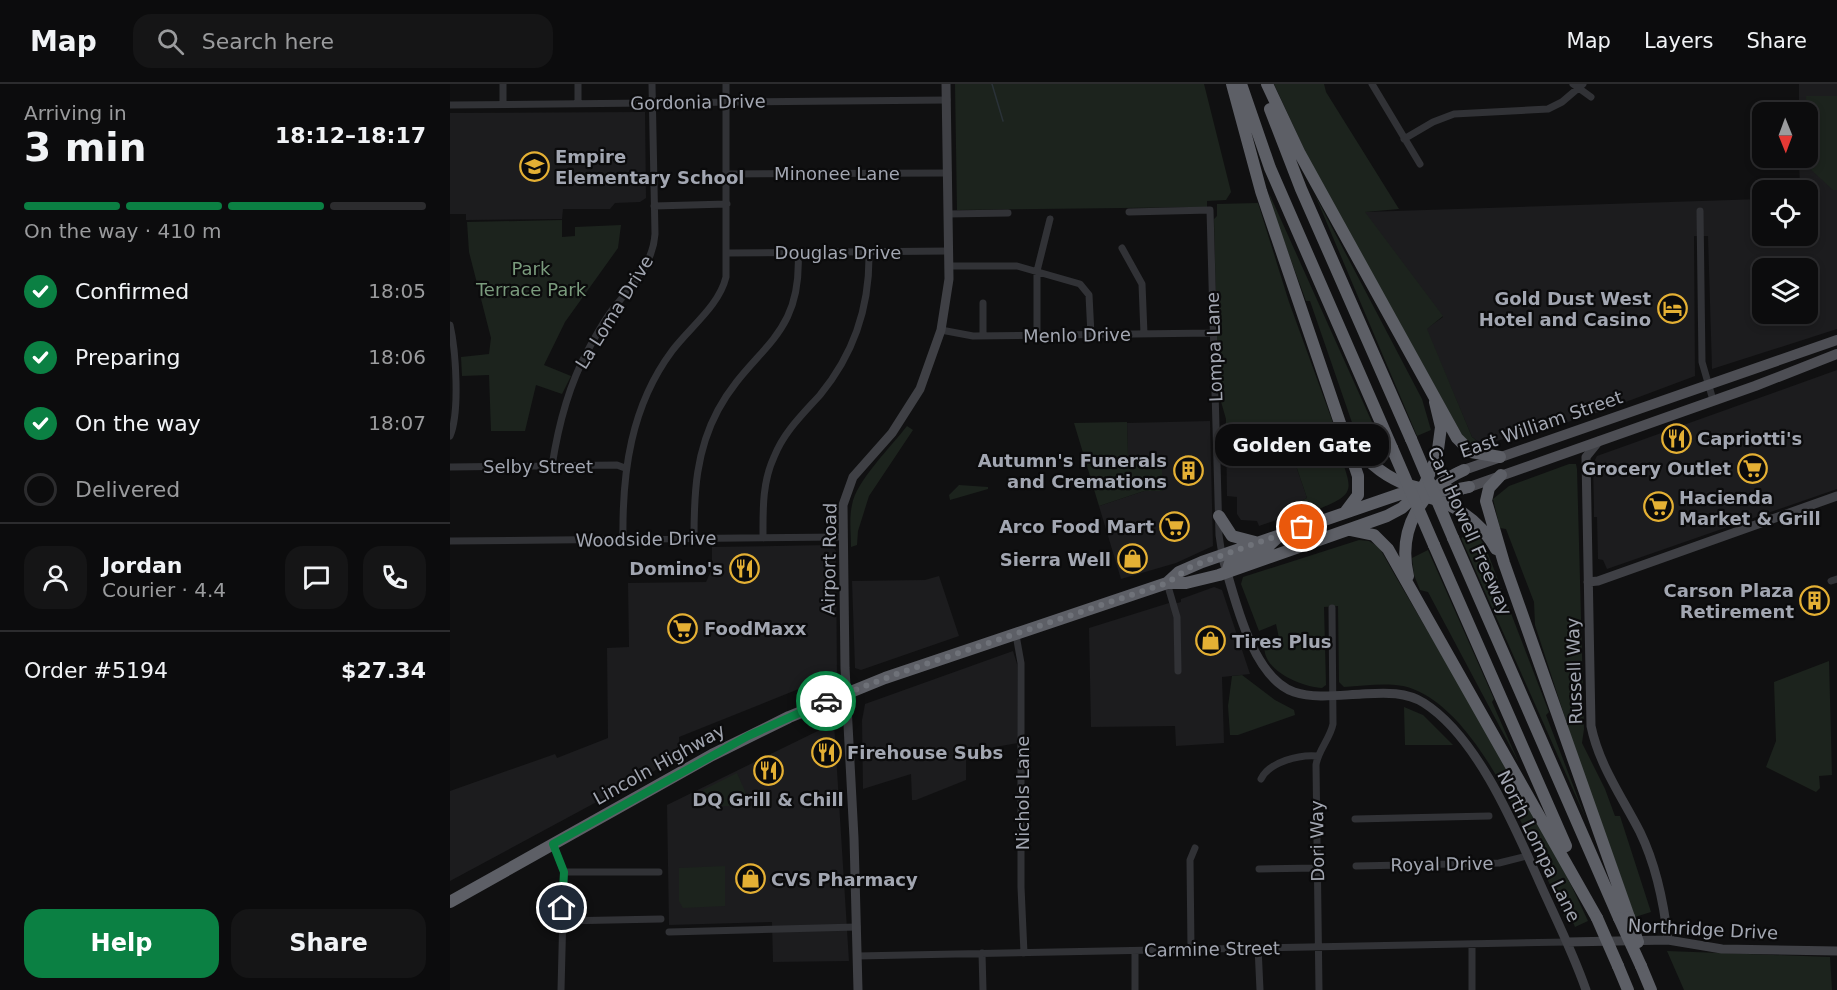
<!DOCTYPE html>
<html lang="en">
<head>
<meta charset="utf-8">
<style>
	:root { --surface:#0c0c0d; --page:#151516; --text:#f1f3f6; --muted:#9a9b9d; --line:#2c2c2e; --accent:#0b8043 }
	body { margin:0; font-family:"DejaVu Sans",sans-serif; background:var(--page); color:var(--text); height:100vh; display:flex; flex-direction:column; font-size:22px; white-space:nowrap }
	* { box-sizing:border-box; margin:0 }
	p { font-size:20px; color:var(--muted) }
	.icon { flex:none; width:33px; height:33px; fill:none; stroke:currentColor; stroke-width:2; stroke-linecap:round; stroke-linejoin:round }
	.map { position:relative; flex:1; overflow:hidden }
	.details { display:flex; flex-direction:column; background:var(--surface); width:450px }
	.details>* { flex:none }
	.needle { width:39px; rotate:179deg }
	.buttons { position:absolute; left:1302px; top:18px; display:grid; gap:12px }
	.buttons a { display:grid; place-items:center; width:66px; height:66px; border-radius:12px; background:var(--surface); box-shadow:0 3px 9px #0003,0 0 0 2px var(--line); font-size:30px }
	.pin { position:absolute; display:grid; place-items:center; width:51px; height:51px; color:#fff; margin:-26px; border:3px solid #fff; border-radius:50%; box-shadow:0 2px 6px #0007 }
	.courier { position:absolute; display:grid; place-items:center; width:60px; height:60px; margin:-30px; border:4px solid #0b8043; border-radius:50%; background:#fff; color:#222; box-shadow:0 2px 8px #0007 }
	.bubble { position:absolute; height:42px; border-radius:18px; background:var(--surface); box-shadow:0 3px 9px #0003,0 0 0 2px var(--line); font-size:20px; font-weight:700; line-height:42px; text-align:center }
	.headline em { font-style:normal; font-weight:700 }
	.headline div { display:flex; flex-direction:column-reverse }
	.headline { display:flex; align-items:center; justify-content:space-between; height:102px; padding:0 24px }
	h1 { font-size:39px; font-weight:700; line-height:45px }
	.bar { display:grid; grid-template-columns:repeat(4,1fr); gap:9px 6px; align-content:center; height:72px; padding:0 24px }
	.bar i { height:8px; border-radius:4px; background:var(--line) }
	.bar .on { background:var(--accent) }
	.bar p { grid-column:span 4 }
	.line { display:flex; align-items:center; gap:15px; padding:0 24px; border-top:2px solid var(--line) }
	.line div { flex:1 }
	.round { display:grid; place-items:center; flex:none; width:63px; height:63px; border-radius:18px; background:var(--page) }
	ol { padding:0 24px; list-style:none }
	li { display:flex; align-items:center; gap:18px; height:66px }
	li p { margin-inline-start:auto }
	li .icon { padding:6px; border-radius:50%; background:var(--accent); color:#fff; stroke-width:4 }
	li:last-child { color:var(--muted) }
	li i { width:33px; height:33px; border:3px solid var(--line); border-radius:50% }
	.action { display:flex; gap:12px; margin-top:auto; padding:12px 24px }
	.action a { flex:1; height:69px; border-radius:18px; background:var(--accent); color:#fff; font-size:24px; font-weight:700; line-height:69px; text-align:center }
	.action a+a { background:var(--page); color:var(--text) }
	header { display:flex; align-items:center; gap:36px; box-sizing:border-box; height:84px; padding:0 30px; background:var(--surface); border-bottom:2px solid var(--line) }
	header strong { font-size:28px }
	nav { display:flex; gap:33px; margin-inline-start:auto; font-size:21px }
	.search { width:420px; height:54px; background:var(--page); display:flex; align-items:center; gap:15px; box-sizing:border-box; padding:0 21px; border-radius:18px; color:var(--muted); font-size:22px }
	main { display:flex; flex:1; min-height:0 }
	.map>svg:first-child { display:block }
	.built { fill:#1c1c1e; fill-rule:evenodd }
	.green { fill:#1c231d }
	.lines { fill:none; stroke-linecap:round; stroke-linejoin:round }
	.stream { stroke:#2a3238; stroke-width:1.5 }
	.street { stroke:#313236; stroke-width:7 }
	.secondary { stroke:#3f4045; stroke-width:9 }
	.primary { stroke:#4d4e54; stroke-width:10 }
	.highway { stroke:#5d5f66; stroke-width:12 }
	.highway-bridge { stroke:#5d5f66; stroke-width:12 }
	.done { stroke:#6f7279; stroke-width:6; stroke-dasharray:0 10.8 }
	.route { stroke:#0b8043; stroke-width:8 }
	.labels { text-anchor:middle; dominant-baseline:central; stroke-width:4.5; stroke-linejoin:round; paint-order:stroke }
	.street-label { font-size:18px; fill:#a2a6b1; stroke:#0b0b0c }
	.poi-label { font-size:18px; font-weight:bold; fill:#a2a6b1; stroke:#0b0b0c; text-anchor:start }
	.park-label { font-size:18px; fill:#7a9b7d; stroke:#0b0b0c }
</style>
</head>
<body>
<header>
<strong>Map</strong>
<div class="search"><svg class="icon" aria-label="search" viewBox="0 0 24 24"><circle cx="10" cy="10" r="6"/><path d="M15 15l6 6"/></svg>Search here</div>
<nav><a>Map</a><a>Layers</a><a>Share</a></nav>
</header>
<main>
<section class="details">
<div class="headline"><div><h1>3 min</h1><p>Arriving in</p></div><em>18:12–18:17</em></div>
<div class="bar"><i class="on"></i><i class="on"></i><i class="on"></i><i></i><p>On the way · 410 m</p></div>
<ol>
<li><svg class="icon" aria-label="check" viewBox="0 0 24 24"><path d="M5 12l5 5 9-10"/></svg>Confirmed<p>18:05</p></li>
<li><svg class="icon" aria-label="check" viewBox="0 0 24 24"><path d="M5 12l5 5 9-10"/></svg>Preparing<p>18:06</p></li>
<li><svg class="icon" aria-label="check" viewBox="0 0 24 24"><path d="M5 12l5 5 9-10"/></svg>On the way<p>18:07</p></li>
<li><i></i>Delivered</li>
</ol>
<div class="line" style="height:108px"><a class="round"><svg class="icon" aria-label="person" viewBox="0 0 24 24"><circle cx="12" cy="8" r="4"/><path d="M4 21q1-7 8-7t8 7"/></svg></a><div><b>Jordan</b><p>Courier · 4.4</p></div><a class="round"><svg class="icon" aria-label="chat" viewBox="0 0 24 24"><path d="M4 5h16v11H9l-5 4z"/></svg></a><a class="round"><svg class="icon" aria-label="phone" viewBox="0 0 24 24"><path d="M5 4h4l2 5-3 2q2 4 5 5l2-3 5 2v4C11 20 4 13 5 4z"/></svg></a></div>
<div class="line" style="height:78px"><div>Order #5194</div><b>$27.34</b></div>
<div class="action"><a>Help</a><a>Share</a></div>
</section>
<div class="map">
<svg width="1387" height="906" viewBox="0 0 1387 906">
	<rect width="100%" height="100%" fill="#101011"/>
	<!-- built -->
	<path class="built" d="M1349 0H1387V245L1262 285 1258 152H1244L1245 292 1149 328 1090 347 1075 348 1041 359 1027 357 1022 353 976 245 993 233 914 128 1312 115V152H1358V106H1350L1349 74H1358V28H1349ZM1312 184H1358V230H1312Z
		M195 28 196 114 190 118 165 119 160 125H113L112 135 16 136V130H0V29Z
		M1387 286V405L1157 485 1153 476 1148 475 1147 433H1144V424L1143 380 1147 372Z
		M760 337 763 462 726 479 671 495 649 422 694 407H712L678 372 677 339Z
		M823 343 835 349 857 414 851 417 852 422 831 429 832 434 809 442 807 437 791 436 787 430V413L777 412 776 344Z
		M381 461 386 467 387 596H371L229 653 230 673 0 797V707L105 670 107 674 158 654 157 564 179 563 178 499 256 498 262 485V463Z
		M489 492 509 552 411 586 405 584 402 497 475 496Z
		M764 503 772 506 800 590 772 593 774 659 726 662 725 642 641 643 639 544 719 519 720 521 731 518V515Z
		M563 567 567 580 568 659 516 668V696L466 716H462L461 690 413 705 412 636 415 620Z
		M384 639 399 877 323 878 322 838 219 841 217 721Z"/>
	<!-- green -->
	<path class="green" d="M505 0H754L781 108 776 116 757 117V123L507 126Z
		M824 0H874L876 8 949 125 915 128 993 232 977 245 1022 353 1027 357 1041 359 1028 363 1015 356 862 82Z
		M1356 12H1387V106H1383L1357 82Z
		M819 109 935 367 922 373 908 356 860 217H856L824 130Z
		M865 111 972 315 981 346 967 352Z
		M808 119 839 218 886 347 885 354C901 409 914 408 856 430L851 417 857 414 835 349 823 343 776 344V335L768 307 764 135 767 132V120Z
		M112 136V153L125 152V143L171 141 168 164 115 238 94 281 121 292 112 310 86 301 75 347H41L39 291 12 292 11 273 39 270 41 254 19 168 17 138Z
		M677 338 678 372H712V407H694L649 422 624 339Z
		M457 342 463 346 419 412 408 447 407 461 401 463C401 449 399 434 402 421 406 397 441 363 457 342Z
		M1119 380H1126L1127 385 1134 645 1132 659 1155 705 1165 732H1170L1201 828 1185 833 1128 674 1085 541 1084 518 1056 445 1050 444 1043 415 1059 402Z
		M509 401 538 403V405L500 416 499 411Z
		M1025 447 1035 462 1099 628 1096 631 1136 735 1011 454Z
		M909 456 919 457 929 463C999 588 1079 707 1138 837L1125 843 1122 836 1117 838C1085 771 1035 633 963 605 943 597 916 602 894 603L889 598 888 522 874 523 876 601 872 604C852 603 809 586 815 559L829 554 826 540 809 547 791 500 793 493Z
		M978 466 1044 615 1042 618 1069 679 978 508 970 506 964 491 962 474Z
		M1379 577 1382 691 1369 692 1370 704 1366 708 1316 683 1326 657 1324 598Z
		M792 591 825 616 844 626 845 631 788 651H780L778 622 782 592Z
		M954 623 973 631 1003 661H955Z
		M287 689 298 714 284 722H255L253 706Z
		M275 782V822L233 824 229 817V784Z
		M1217 867 1380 873 1382 906H1234Z"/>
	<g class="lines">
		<!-- stream -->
		<path class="stream" d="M542 0 553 37"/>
		<!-- street -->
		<path class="street" d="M53 0V20
			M128 0V19
			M922 0 970 80
			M1123 0 1141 13
			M0 21 497 16
			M954 55 983 38 1004 30 1098 25 1112 18 1133 0
			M276 90 498 89
			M204 122 277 120
			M1250 127 1252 278 1263 316
			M679 128 760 126 769 451 772 471
			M498 130 558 129
			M672 164 692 200 694 250
			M278 169 499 167
			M499 182H567L630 200 639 211 641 251
			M533 219V252
			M0 241C6 267 10 328 0 352
			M491 246 523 252 763 249
			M587 251V187L600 135
			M102 382C108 343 118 303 137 268 145 253 153 238 163 225 181 202 203 181 205 150L202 0
			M0 383 167 381 175 384
			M244 454C244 408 246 367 268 326 302 263 353 255 348 168
			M313 454C313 426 312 399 324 373 334 348 352 331 370 311 404 270 420 221 419 168
			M173 455C172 388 181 322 222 267 240 243 269 222 276 193V0
			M0 457 392 453
			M1381 497 1387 495
			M717 499 727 533 728 587
			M566 551 571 579V803L574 869
			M811 695C819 678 850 670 868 672
			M905 735 1039 732
			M103 760 114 788 111 906
			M906 782 1049 779 1077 772
			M809 785 868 784
			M114 788H209
			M111 837 211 835
			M219 848 407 843
			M1022 860V906
			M808 863 810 906
			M741 865 740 776 745 764
			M685 867V906
			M532 869 533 906
			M407 872 1117 858
			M869 906 866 681C868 666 880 655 883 640L882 524"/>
		<!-- secondary -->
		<path class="secondary" d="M1149 357 1136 373 1141 642C1149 681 1172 713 1190 748 1206 781 1214 820 1218 856
			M772 471C784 511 801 593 844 608 865 615 890 611 912 610 933 609 955 607 974 619 1029 654 1067 748 1093 806 1108 839 1124 871 1136 906
			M1138 498 1148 497 1387 412
			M1117 858 1218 856 1272 865 1387 867
			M408 906 404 754 395 584 393 421 403 393 442 349 470 305 491 246 499 195 496 0"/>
		<!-- primary -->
		<path class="primary" d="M1008 388 1387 256
			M1011 406 1305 302 1387 270"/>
		<!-- highway -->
		<path class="highway" d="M782 0 811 107 908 392V411L896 427
			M791 0 820 84 942 364
			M817 0 850 70 1007 354 1021 368 1050 373
			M820 25 851 105 961 355
			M900 354C927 395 970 415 1019 403
			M1051 391 1039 404 1036 417 1054 479 1179 833
			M769 432 782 452 805 458
			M900 446 924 451 938 465 1147 834
			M1003 454 1169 834
			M984 461 1116 762
			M777 488 780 479 814 466 827 454
			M958 492C947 445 971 405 1014 386
			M717 499 729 488 752 478 950 410C989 409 1027 431 1046 465
			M0 818 262 671 339 633 435 594 717 499H736L769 491 937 432 952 424 973 404 987 373 991 343 985 318
			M1168 882 1178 906
			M1191 882 1201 906"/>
		<!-- highway-bridge -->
		<path class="highway-bridge" d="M961 355 1003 454
			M942 364 984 461
			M1179 833 1188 858
			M1147 834 1168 882
			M1169 834 1191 882"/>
	</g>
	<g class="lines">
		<!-- done -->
		<path class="done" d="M376 617 452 588 717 499 742 482 852 443"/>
		<!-- route -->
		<path class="route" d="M112 824 114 788 103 760 298 652 376 617"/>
	</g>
	<!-- icons -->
	<defs>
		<symbol id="school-ring" viewBox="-11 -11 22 22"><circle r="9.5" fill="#0b0b0c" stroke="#e4b034" stroke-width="1.5"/><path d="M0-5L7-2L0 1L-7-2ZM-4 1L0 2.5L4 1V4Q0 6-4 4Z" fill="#e4b034"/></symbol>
		<symbol id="hotel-ring" viewBox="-11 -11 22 22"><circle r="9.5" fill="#0b0b0c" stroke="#e4b034" stroke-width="1.5"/><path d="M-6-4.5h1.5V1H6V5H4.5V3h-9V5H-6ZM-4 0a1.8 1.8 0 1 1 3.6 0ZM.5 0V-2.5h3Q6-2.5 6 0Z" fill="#e4b034"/></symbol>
		<symbol id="restaurant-ring" viewBox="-11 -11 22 22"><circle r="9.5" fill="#0b0b0c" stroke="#e4b034" stroke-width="1.5"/><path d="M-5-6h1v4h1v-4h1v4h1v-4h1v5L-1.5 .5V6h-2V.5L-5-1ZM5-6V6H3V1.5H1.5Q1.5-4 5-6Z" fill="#e4b034"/></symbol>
		<symbol id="supermarket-ring" viewBox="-11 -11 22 22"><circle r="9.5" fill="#0b0b0c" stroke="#e4b034" stroke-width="1.5"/><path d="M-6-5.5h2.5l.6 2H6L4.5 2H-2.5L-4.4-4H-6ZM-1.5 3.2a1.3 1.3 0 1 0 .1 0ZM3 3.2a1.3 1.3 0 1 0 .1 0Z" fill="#e4b034"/></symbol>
		<symbol id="building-ring" viewBox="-11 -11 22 22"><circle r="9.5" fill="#0b0b0c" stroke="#e4b034" stroke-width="1.5"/><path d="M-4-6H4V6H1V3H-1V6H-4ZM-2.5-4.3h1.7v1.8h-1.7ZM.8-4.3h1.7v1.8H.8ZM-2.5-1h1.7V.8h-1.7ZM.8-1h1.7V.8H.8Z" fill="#e4b034"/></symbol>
		<symbol id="shop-ring" viewBox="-11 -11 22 22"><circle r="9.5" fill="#0b0b0c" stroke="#e4b034" stroke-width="1.5"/><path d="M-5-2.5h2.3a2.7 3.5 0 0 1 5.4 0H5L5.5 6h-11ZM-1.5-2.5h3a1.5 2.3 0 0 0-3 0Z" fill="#e4b034"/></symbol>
	</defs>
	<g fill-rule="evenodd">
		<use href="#school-ring" x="68" y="66" width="33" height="33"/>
		<use href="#hotel-ring" x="1206" y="208" width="33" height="33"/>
		<use href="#restaurant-ring" x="1210" y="338" width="33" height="33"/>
		<use href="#supermarket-ring" x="1286" y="368" width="33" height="33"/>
		<use href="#building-ring" x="722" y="370" width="33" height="33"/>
		<use href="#supermarket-ring" x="1192" y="406" width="33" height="33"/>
		<use href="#supermarket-ring" x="708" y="426" width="33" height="33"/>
		<use href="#shop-ring" x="666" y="458" width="33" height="33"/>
		<use href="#restaurant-ring" x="278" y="468" width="33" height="33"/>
		<use href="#building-ring" x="1348" y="500" width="33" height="33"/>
		<use href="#supermarket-ring" x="216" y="528" width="33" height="33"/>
		<use href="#shop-ring" x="744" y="540" width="33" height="33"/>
		<use href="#restaurant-ring" x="360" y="652" width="33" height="33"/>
		<use href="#restaurant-ring" x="302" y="670" width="33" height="33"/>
		<use href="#shop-ring" x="284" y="778" width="33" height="33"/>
	</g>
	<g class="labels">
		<!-- street labels -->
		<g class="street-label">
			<text transform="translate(248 18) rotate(-1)">Gordonia Drive</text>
			<text x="387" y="89">Minonee Lane</text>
			<text x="388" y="168">Douglas Drive</text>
			<text transform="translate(164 228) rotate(-58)">La Loma Drive</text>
			<text transform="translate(627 251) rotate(-1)">Menlo Drive</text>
			<text transform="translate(764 263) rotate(-92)">Lompa Lane</text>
			<text transform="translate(1091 340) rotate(-19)">East William Street</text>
			<text x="88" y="382">Selby Street</text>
			<text transform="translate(1020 447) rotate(66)">Carl Howell Freeway</text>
			<text transform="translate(196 455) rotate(-1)">Woodside Drive</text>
			<text transform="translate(379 475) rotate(-89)">Airport Road</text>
			<text transform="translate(1124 587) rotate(-92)">Russell Way</text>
			<text transform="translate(209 680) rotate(-29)">Lincoln Highway</text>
			<text transform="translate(572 709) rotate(-90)">Nichols Lane</text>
			<text transform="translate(867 757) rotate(-91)">Dori Way</text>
			<text transform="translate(1089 762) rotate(64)">North Lompa Lane</text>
			<text transform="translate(992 780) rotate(-1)">Royal Drive</text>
			<text transform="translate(1253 845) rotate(3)">Northridge Drive</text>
			<text transform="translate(762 865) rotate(-1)">Carmine Street</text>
		</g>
		<!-- poi labels -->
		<g class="poi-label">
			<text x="105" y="72">Empire<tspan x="105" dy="21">Elementary School</tspan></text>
			<text x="1201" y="214" text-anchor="end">Gold Dust West<tspan x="1201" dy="21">Hotel and Casino</tspan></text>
			<text x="1247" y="354">Capriotti's</text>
			<text x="717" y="376" text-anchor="end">Autumn's Funerals<tspan x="717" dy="21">and Cremations</tspan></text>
			<text x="1281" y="384" text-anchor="end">Grocery Outlet</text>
			<text x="1229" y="413">Hacienda<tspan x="1229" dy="21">Market &amp; Grill</tspan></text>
			<text x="704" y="442" text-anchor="end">Arco Food Mart</text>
			<text x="661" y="475" text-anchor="end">Sierra Well</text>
			<text x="273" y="484" text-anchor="end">Domino's</text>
			<text x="1344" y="506" text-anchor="end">Carson Plaza<tspan x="1344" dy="21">Retirement</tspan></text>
			<text x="254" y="544">FoodMaxx</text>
			<text x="782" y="557">Tires Plus</text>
			<text x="397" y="668">Firehouse Subs</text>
			<text x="318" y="715" text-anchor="middle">DQ Grill &amp; Chill</text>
			<text x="321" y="795">CVS Pharmacy</text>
		</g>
		<!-- park labels -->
		<g class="park-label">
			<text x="81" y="184">Park<tspan x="81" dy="21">Terrace Park</tspan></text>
		</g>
	</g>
</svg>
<div class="buttons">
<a><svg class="needle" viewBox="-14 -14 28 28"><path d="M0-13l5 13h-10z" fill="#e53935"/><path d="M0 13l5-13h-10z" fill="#9a9b9d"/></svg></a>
<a><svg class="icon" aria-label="locate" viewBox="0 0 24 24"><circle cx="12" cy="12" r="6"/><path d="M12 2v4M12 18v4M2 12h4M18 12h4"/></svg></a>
<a><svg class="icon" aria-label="layers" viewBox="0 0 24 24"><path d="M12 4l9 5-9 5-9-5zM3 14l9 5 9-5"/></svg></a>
</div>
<div class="pin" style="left:852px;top:443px;background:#ea580c"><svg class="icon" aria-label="bag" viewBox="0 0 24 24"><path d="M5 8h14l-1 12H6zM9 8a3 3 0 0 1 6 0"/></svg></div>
<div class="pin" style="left:112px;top:824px;background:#1f2937"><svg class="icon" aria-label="home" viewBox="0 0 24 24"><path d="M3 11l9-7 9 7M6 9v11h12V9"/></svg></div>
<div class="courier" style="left:376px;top:617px"><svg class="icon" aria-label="car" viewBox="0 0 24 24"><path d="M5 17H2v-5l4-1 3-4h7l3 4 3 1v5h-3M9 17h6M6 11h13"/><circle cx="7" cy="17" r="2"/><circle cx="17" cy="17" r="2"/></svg></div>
<div class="bubble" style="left:765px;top:340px;width:174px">Golden Gate</div>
</div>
</main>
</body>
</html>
